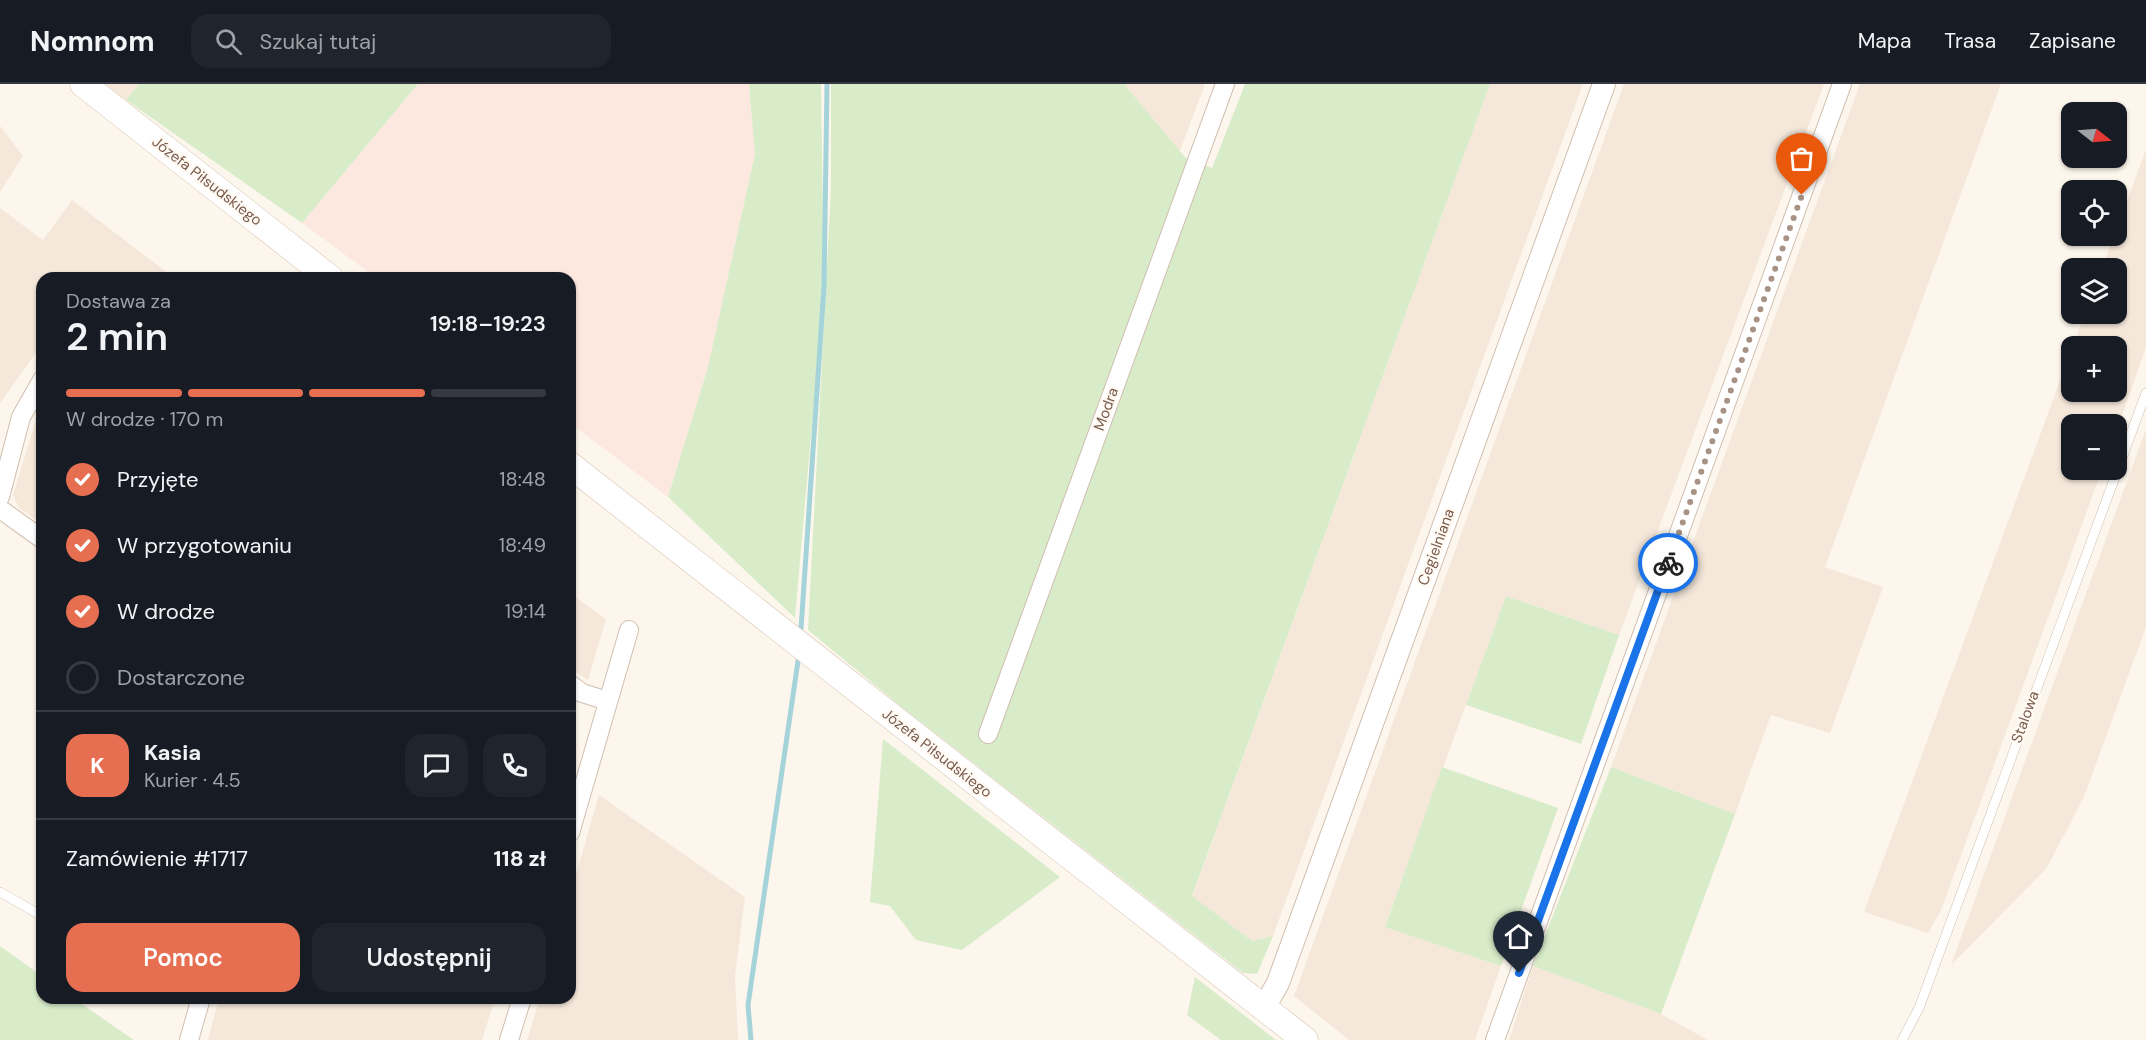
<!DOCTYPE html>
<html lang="pl">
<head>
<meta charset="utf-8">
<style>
	:root { --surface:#171b24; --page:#20242c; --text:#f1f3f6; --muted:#9ea1a6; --line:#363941; --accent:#e76f51 }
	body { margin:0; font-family:"DM Sans",sans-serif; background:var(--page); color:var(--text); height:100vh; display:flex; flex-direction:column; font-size:22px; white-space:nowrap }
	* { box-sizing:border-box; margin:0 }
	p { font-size:20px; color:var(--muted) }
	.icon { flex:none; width:33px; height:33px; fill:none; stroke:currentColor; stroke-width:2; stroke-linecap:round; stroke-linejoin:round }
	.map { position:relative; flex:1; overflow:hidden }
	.details { position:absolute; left:36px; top:188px; width:540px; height:732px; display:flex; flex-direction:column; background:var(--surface); border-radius:18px; box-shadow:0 2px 4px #0004 }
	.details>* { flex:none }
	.needle { width:39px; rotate:107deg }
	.fabs { position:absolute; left:2061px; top:18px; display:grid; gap:12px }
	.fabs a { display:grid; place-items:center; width:66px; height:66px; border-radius:12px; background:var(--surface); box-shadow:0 2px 4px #0004; font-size:30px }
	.pin { position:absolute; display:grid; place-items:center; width:51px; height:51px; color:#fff; margin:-62px -26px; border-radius:50% 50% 50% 0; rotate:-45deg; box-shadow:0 0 6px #0007 }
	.pin .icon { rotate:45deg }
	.courier { position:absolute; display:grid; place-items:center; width:60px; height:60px; margin:-30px; border:4px solid #1a73e8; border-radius:50%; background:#fff; color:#222; box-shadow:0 2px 8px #0007 }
	.headline em { font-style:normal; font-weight:600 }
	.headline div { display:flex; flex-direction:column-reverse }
	.headline { display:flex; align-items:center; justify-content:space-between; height:102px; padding:0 30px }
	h1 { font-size:39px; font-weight:600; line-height:45px }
	.bar { display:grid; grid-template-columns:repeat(4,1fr); gap:9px 6px; align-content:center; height:72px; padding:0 30px }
	.bar i { height:8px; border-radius:4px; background:var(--line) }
	.bar .on { background:var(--accent) }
	.bar p { grid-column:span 4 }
	.line { display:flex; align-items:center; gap:15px; padding:0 30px; border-top:2px solid var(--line) }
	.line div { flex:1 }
	.round { display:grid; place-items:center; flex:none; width:63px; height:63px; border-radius:18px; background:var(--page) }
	ol { padding:0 30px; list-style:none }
	li { display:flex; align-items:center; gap:18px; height:66px }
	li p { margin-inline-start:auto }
	li .icon { padding:6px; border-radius:50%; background:var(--accent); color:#fff; stroke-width:4 }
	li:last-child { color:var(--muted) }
	li i { width:33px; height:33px; border:3px solid var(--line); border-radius:50% }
	.action { display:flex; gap:12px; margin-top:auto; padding:12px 30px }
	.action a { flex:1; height:69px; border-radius:18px; background:var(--accent); color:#fff; font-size:24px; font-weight:600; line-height:69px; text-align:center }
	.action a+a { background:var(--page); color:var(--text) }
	header { display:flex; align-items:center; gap:36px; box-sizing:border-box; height:84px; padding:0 30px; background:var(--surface); border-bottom:2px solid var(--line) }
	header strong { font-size:28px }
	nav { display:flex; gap:33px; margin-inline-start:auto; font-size:21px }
	.search { width:420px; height:54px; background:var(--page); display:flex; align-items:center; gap:15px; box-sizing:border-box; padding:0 21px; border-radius:18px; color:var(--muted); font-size:22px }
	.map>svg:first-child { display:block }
	.residential { fill:#f5e8da }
	.commercial { fill:#fde8e0 }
	.green { fill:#d8ecc9 }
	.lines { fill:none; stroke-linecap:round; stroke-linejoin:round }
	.stream { stroke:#a5d3da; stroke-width:5 }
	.service-casing { stroke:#d1beb0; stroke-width:10 }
	.minor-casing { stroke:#d1beb0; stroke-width:20 }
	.tertiary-casing { stroke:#d1beb0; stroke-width:24 }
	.secondary-casing { stroke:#d6c0b0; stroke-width:27 }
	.service { stroke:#fff; stroke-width:9 }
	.minor { stroke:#fff; stroke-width:18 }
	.tertiary { stroke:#fff; stroke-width:22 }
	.secondary { stroke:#fff; stroke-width:26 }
	.done { stroke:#a89285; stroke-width:6; stroke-dasharray:0 10.8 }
	.route { stroke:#1a73e8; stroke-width:8 }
	.labels { text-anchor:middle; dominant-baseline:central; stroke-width:5; stroke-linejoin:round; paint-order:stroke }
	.street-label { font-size:15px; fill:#7a5c4d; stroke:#fffaf3 }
</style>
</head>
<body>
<header>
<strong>Nomnom</strong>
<div class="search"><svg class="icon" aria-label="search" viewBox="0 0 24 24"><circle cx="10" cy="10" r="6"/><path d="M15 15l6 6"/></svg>Szukaj tutaj</div>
<nav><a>Mapa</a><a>Trasa</a><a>Zapisane</a></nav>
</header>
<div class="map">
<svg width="2146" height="956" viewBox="0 0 2146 956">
	<rect width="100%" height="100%" fill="#fdf6ec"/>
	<!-- residential -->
	<path class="residential" d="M106 0H139L126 16Z
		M1124 0H1205L1180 67Z
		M1490 0H1583L1273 852 1252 857 1192 813Z
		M1624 0H1824L1619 551 1506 512 1385 842 1501 882 1475 956H1349L1294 912Z
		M1860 0H2001L1825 483 1883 503 1830 649 1771 631 1735 730 1611 683Z
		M0 42 23 72 0 108Z
		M2146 65V264L2117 345 2116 340H2072V386H2102L1941 826 1928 849 1864 828 2071 267 2072 308H2116V262H2073L2085 230H2116V184H2102L2114 152H2116L2117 145Z
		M72 116 173 193 42 194V260L0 319V124L43 156Z
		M42 328V440L19 424 13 411 35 339Z
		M2146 345V543L2084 713 2046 785 1951 881Z
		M570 509 606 535 588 596 570 584Z
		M599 711 745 813 735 891 738 956H527L540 914H570V811Z
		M1533 882 1661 930 1708 956H1509Z
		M219 914H495L482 956H208Z"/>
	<!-- commercial -->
	<path class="commercial" d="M418 0H749L755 70 708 283 668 413 570 339V194L375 193 302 139Z"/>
	<!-- green -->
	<path class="green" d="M139 0H418L302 139 126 16Z
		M749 0H821L824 203 795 534 668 413 708 283 755 70Z
		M831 0H1124L1185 73 1212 84 1245 0H1490L1192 812 1252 857 1273 852 1257 890 1243 889 903 624 808 546 831 105Z
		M1506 512 1619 551 1581 660 1466 621Z
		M883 655 1060 793 962 866 916 856 890 822 870 818Z
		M1442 683 1558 724 1501 882 1385 843Z
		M1611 683 1735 730 1661 930 1533 882Z
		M0 862 42 892V914H73L134 956H0Z
		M1195 893 1276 956H1221L1187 931Z"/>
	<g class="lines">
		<!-- stream -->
		<path class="stream" d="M801 545 824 203 827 0
			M751 956 748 921 798 577"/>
		<defs>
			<path id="service" d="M0 808 42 832
				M1902 956 1919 924 2146 309"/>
			<path id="minor" d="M0 413 21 333 42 296
				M0 425 42 455
				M570 600 582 609 608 617
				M988 650 1225 0
				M570 749 629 546
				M189 956 201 914
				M509 956 522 914
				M1495 956 1842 0"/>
			<path id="tertiary" d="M1261 922 1270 913 1278 899 1604 0"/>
			<path id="secondary" d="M83 0 330 194
				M570 381 1305 956"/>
		</defs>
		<!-- service casing -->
		<use href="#service" class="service-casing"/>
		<!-- minor casing -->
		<use href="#minor" class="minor-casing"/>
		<!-- tertiary casing -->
		<use href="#tertiary" class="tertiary-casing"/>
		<!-- secondary casing -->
		<use href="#secondary" class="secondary-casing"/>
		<!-- service -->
		<use href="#service" class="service"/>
		<!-- minor -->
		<use href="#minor" class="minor"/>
		<!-- tertiary -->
		<use href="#tertiary" class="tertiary"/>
		<!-- secondary -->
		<use href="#secondary" class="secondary"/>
	</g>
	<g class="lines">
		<!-- done -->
		<path class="done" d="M1668 479 1802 111"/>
		<!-- route -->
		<path class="route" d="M1519 889 1668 479"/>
	</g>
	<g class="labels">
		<!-- street labels -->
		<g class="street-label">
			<text transform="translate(207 97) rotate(38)">Józefa Piłsudskiego</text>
			<text transform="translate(1106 325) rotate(-70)">Modra</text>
			<text transform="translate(1436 463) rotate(-70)">Cegielniana</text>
			<text transform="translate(2025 633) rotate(-70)">Stalowa</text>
			<text transform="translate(937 669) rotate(38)">Józefa Piłsudskiego</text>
		</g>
	</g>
</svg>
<div class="fabs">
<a><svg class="needle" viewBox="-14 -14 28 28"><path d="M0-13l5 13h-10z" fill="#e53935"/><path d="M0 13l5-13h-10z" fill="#9ea1a6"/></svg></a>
<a><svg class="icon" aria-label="locate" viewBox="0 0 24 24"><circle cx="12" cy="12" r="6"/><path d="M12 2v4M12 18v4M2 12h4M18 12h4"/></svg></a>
<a><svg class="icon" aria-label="layers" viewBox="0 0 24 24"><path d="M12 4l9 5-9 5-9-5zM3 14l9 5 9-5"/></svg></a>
<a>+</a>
<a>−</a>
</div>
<div class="pin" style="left:1802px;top:111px;background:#ea580c"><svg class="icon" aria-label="bag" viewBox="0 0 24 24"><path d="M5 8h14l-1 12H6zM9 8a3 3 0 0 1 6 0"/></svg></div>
<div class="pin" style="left:1519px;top:889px;background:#1f2937"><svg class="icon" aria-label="home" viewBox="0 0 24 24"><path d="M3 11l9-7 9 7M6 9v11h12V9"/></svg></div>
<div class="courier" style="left:1668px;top:479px"><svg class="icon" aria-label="bike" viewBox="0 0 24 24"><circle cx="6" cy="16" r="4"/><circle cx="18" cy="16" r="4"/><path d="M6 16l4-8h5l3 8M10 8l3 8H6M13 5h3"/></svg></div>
<section class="details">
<div class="headline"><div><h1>2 min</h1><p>Dostawa za</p></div><em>19:18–19:23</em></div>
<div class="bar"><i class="on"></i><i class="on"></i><i class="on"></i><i></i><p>W drodze · 170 m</p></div>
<ol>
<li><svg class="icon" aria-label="check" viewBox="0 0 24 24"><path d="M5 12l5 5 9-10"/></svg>Przyjęte<p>18:48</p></li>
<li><svg class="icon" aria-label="check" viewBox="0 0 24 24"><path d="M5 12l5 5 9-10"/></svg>W przygotowaniu<p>18:49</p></li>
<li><svg class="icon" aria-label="check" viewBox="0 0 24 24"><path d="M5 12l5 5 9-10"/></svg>W drodze<p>19:14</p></li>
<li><i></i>Dostarczone</li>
</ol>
<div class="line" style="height:108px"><b class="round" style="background:var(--accent);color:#fff">K</b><div><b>Kasia</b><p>Kurier · 4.5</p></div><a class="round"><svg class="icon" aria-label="chat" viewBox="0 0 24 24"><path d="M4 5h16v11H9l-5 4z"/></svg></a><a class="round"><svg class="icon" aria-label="phone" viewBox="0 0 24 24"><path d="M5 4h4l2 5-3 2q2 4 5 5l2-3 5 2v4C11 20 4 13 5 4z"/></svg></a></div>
<div class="line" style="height:78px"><div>Zamówienie #1717</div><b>118 zł</b></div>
<div class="action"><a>Pomoc</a><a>Udostępnij</a></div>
</section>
</div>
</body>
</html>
